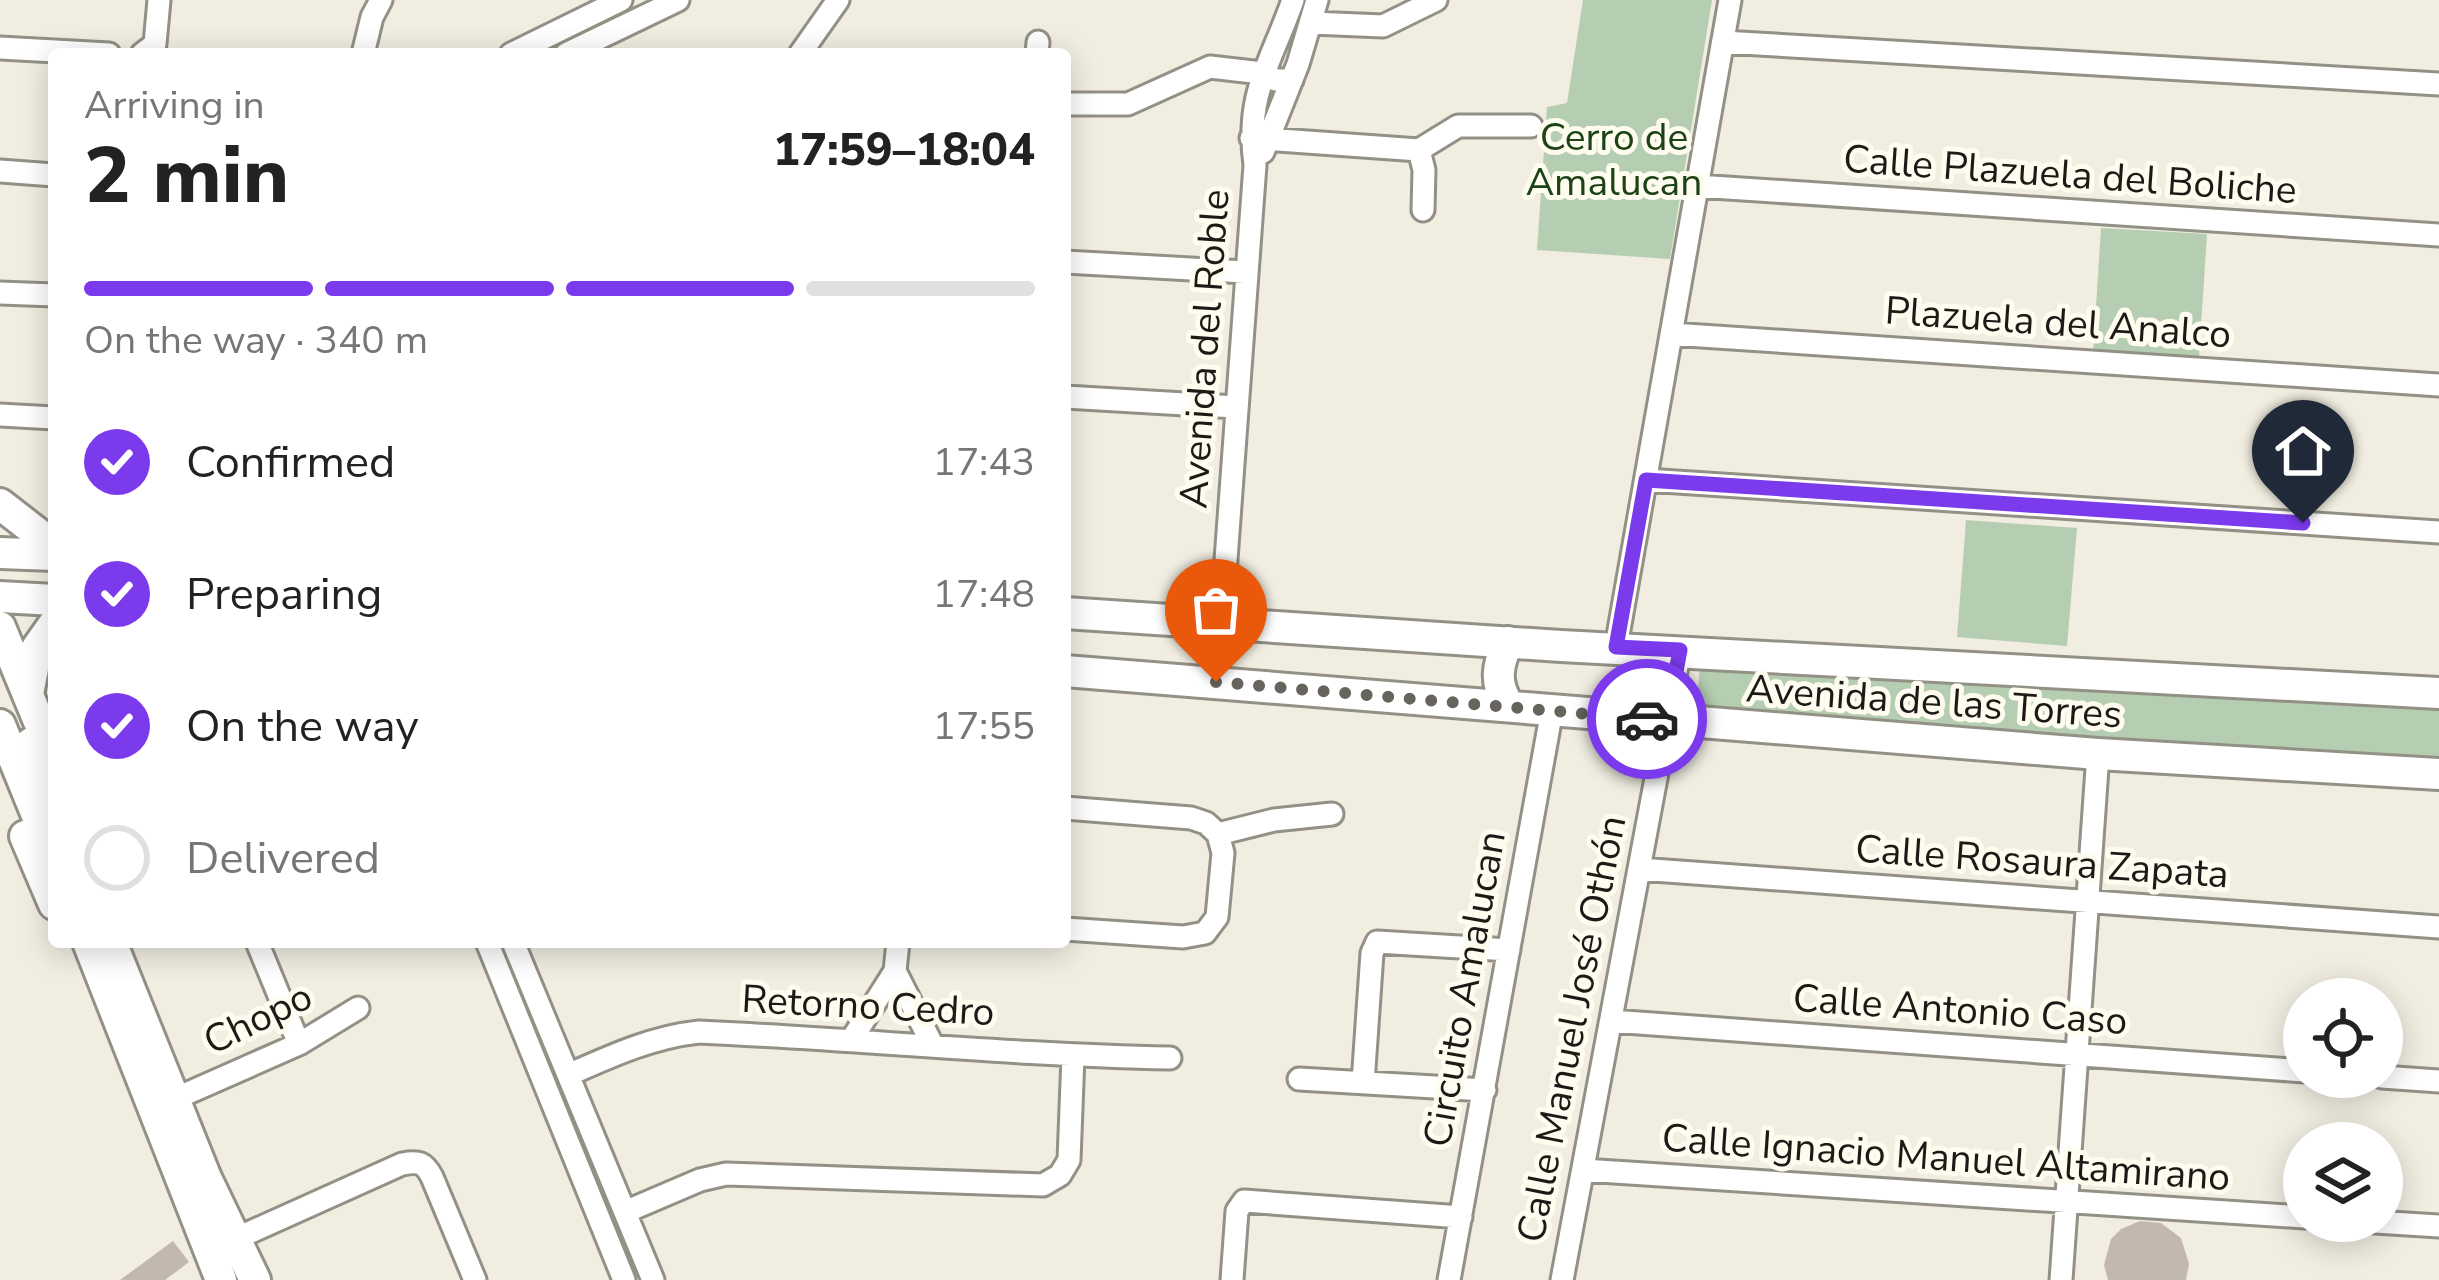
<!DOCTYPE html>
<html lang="en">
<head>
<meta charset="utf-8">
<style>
	:root { --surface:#fff; --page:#f2f2f2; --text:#222; --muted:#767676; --line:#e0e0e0; --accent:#7c3aed }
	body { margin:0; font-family:"Nunito Sans",sans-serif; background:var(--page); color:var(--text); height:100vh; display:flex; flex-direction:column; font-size:45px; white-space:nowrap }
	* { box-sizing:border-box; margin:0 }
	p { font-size:39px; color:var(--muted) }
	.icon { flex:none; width:66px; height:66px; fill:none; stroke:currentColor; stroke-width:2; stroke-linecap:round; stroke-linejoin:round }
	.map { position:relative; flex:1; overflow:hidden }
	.details { position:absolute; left:48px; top:48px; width:1023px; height:900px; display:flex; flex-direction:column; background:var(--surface); border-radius:12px; box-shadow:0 6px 30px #0003 }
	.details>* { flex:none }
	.tools { position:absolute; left:2283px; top:978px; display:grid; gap:24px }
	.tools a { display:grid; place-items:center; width:120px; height:120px; border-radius:50%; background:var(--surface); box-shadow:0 6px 30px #0003; font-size:60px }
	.pin { position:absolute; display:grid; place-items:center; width:102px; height:102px; color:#fff; margin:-123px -51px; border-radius:50% 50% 50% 0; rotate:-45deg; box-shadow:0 0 12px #0007 }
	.pin .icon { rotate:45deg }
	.courier { position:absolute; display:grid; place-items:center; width:120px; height:120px; margin:-60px; border:9px solid #7c3aed; border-radius:50%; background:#fff; color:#222; box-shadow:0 3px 15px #0007 }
	.summary em { font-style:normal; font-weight:800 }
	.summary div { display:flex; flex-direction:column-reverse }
	.summary { display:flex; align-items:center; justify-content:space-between; height:204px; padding:0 36px }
	h1 { font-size:78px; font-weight:800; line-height:90px }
	.bar { display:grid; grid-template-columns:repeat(4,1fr); gap:18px 12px; align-content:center; height:144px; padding:0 36px }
	.bar i { height:15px; border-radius:9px; background:var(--line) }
	.bar .active { background:var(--accent) }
	.bar p { grid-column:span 4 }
	ol { padding:0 36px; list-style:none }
	li { display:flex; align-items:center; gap:36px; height:132px }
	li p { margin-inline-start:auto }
	li .icon { padding:12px; border-radius:50%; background:var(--accent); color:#fff; stroke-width:4 }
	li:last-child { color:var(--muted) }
	li i { width:66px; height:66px; border:6px solid var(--line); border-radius:50% }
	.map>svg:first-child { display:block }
	.green { fill:#b5ceb1 }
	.building { fill:#c3b8b0 }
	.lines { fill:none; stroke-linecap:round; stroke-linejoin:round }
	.street-casing { stroke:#939085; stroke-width:27 }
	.secondary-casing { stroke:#939085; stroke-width:36 }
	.street { stroke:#fff; stroke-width:21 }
	.secondary { stroke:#fff; stroke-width:30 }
	.done { stroke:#66645d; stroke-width:12; stroke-dasharray:0 21.6 }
	.route { stroke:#7c3aed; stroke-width:15 }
	.labels { text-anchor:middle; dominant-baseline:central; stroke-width:10; stroke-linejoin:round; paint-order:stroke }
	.park-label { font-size:39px; fill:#1c4216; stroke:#fefbef }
	.street-label { font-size:39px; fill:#1b1a16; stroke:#fefbef }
</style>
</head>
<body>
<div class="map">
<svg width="2439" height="1280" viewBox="0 0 2439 1280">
	<rect width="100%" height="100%" fill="#f1ede1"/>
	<!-- green -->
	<path class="green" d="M1583 0H1712L1670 259 1537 250 1547 107 1567 103Z
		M2101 228 2207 234 2199 358 2093 354Z
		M1966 520 2077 528 2067 646 1957 637Z
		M1700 663 2439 707V762L2269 754 2092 737 1879 727 1721 710 1697 704Z"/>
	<!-- building -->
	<path class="building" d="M2140 1221 2161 1223 2181 1238 2189 1264 2186 1280H2108L2104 1265 2111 1239 2121 1229Z
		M173 1241 189 1262 165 1280H120Z"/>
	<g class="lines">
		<defs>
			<path id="street" d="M1312 23 1383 26 1436 0
				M1723 42 2439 84
				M0 48 109 54
				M142 54 155 44 159 0
				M363 54 372 17 381 0
				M511 54 621 0
				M566 54 678 0
				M800 54 838 0
				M1037 54 1038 42
				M1065 104H1128L1210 67 1262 73 1276 80H1292
				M1251 138 1419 150 1458 126H1531
				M1419 150 1424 170 1423 210
				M1263 152 1298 64 1317 0
				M0 171 54 175
				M1697 186 2439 235
				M1065 262 1245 272
				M0 293 54 295
				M1671 334 2439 385
				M1065 397 1236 407
				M0 415 54 418
				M1646 480 2439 532
				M1616 647 1730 0
				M1217 682 1255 165C1245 94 1271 63 1293 0
				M1065 808 1191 818 1206 823 1218 834 1223 853 1217 917 1205 933 1183 937 1065 929
				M1218 834 1274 820 1332 814
				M1639 869 2439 927
				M257 942 299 1044
				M487 942 624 1280
				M513 942 653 1280
				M895 971 932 1044
				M1611 1021 2304 1071
				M852 1039 895 971 898 942
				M568 1075C611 1056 652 1037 699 1032 856 1039 1013 1055 1170 1058
				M2382 1077 2439 1081
				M1299 1079 1485 1090
				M1363 1083 1372 953 1377 942 1509 950
				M188 1093 299 1044 358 1008
				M1583 1170 2304 1217
				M625 1212 700 1180 726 1174 1043 1185 1060 1175 1069 1160 1073 1056
				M2359 1221 2439 1226
				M235 1239 402 1164C419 1161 424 1162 432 1177L475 1280
				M1232 1280 1237 1211 1244 1201 1461 1217
				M1449 1280 1552 710
				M1562 1280 1680 650
				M2061 1280 2098 754"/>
			<path id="secondary" d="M0 504 54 546
				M0 553 54 555
				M0 597 54 600
				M1065 613 1561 646 2439 693
				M0 627 54 758
				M1508 642C1497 666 1494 683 1509 706
				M1065 671 2098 754 2439 774
				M28 694 37 648 54 624
				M0 725 54 857
				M31 743 54 798
				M25 836 54 904
				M88 942 221 1280
				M111 942 206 1178 255 1280"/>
		</defs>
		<!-- street casing -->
		<use href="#street" class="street-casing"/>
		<!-- secondary casing -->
		<use href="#secondary" class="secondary-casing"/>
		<!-- street -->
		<use href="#street" class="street"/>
		<!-- secondary -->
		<use href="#secondary" class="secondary"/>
	</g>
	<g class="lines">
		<!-- done -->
		<path class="done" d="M1216 682 1647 719"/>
		<!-- route -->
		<path class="route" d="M1647 719 1667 720 1680 650 1616 647 1646 480 2303 523"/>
	</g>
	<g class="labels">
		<!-- park labels -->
		<g class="park-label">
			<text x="1614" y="137">Cerro de<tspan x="1614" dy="45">Amalucan</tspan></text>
		</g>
		<!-- street labels -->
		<g class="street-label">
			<text transform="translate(2070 175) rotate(4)">Calle Plazuela del Boliche</text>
			<text transform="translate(2058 323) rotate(4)">Plazuela del Analco</text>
			<text transform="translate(1205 349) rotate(-86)">Avenida del Roble</text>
			<text transform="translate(1934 702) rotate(4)">Avenida de las Torres</text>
			<text transform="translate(2042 862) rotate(4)">Calle Rosaura Zapata</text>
			<text transform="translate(1465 989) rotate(-80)">Circuito Amalucan</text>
			<text transform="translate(868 1006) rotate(3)">Retorno Cedro</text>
			<text transform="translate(1960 1010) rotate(4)">Calle Antonio Caso</text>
			<text transform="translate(258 1019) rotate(-26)">Chopo</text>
			<text transform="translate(1572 1029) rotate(-79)">Calle Manuel José Othón</text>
			<text transform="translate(1946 1158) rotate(4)">Calle Ignacio Manuel Altamirano</text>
		</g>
	</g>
</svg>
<div class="tools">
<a><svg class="icon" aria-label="locate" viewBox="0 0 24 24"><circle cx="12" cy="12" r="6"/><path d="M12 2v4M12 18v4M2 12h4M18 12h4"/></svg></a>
<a><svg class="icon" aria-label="layers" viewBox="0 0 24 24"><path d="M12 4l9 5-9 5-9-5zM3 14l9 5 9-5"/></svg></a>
</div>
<div class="pin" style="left:1216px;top:682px;background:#ea580c"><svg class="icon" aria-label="bag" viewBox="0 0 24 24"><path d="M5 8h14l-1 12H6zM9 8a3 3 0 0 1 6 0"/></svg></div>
<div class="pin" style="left:2303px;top:523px;background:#1f2937"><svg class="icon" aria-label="home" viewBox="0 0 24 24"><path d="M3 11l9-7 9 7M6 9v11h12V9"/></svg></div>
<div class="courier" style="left:1647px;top:719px"><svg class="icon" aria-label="car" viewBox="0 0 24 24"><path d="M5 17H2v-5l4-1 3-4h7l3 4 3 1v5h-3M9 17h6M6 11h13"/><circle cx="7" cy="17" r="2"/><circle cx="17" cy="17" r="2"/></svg></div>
<section class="details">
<div class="summary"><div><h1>2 min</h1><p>Arriving in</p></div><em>17:59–18:04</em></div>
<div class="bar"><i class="active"></i><i class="active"></i><i class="active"></i><i></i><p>On the way · 340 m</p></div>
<ol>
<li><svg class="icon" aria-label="check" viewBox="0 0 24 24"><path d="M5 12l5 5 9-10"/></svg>Confirmed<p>17:43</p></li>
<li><svg class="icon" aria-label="check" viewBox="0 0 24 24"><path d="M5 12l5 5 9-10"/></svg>Preparing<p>17:48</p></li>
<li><svg class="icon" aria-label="check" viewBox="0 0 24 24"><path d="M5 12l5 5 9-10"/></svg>On the way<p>17:55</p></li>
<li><i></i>Delivered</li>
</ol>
</section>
</div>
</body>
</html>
